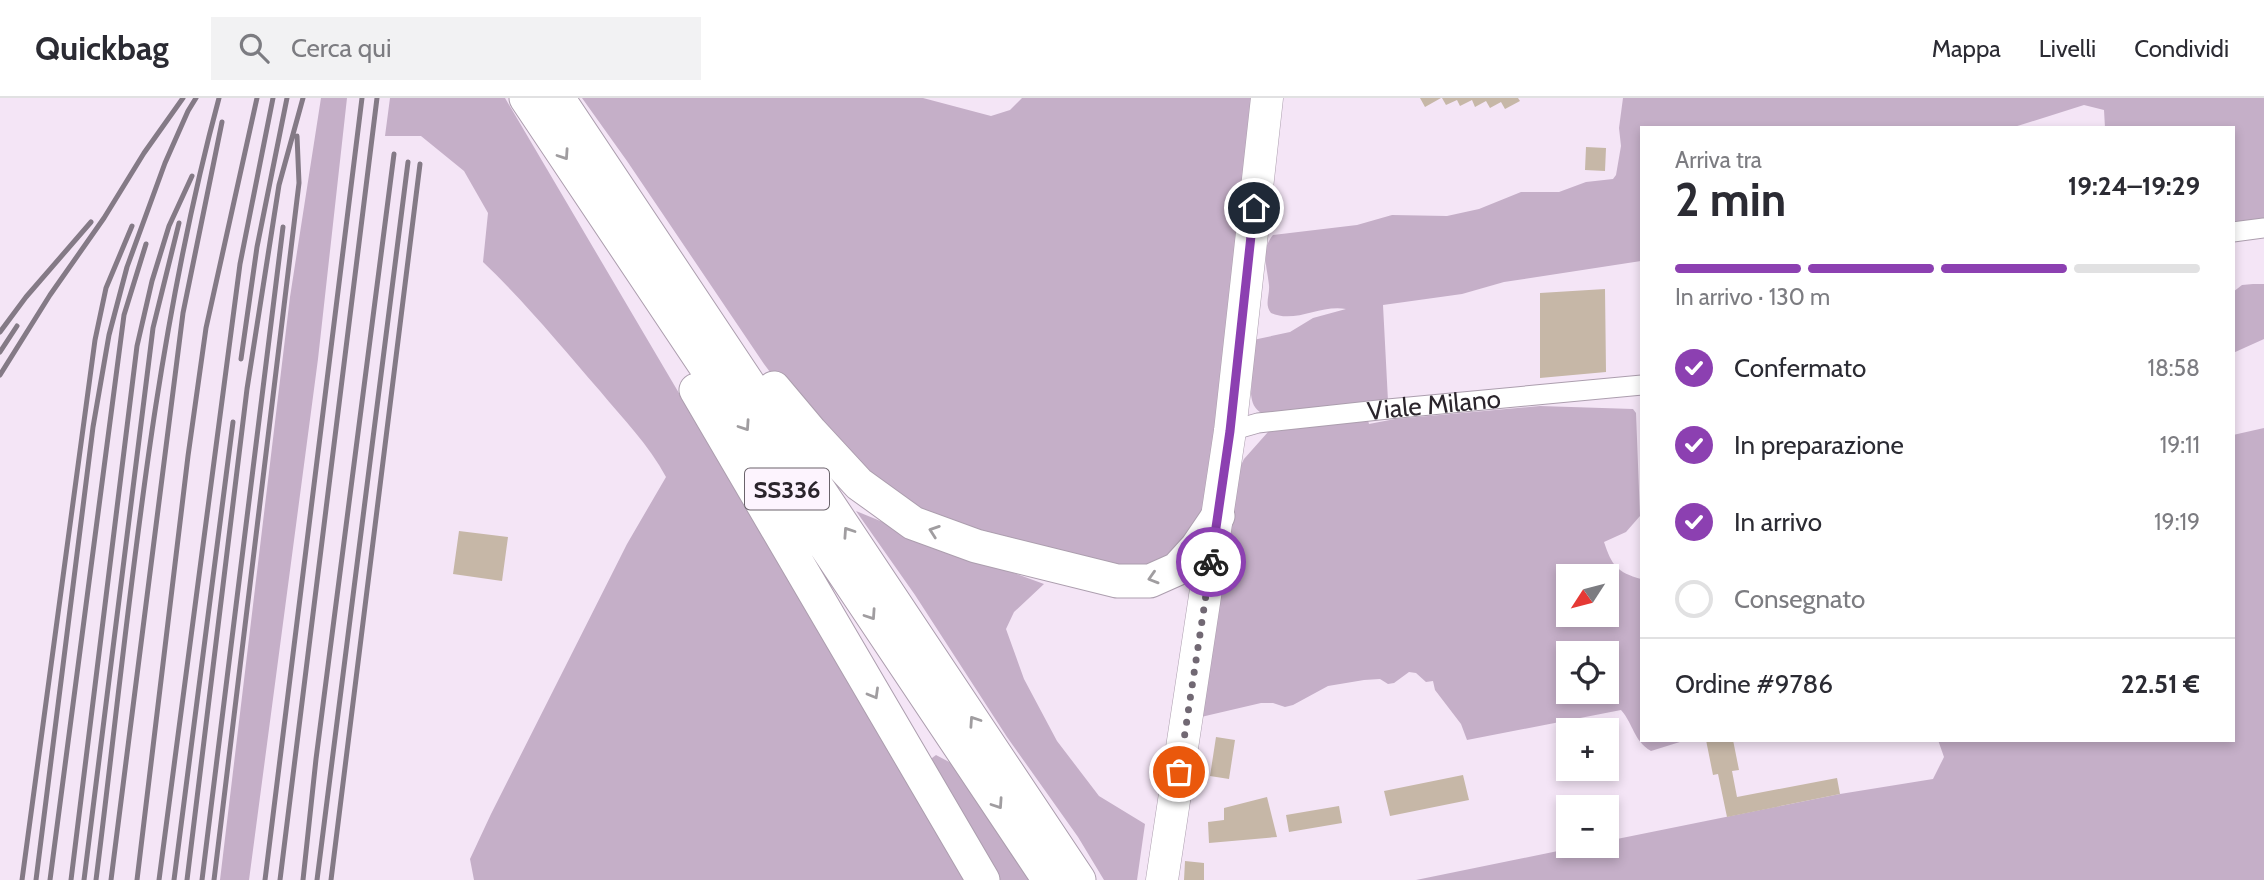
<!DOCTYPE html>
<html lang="it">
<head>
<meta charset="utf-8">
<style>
	:root { --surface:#fff; --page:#f2f2f3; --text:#2b2b33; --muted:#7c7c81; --line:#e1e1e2; --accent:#8c40b1 }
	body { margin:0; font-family:Cabin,sans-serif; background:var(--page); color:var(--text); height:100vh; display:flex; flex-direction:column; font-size:26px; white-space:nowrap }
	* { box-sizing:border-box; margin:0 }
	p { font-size:23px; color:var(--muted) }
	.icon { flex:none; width:38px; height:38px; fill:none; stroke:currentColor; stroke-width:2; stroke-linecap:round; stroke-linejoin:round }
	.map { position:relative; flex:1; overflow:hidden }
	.side { position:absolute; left:1640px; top:28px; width:595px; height:616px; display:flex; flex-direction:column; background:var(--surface); border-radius:0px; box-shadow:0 4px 10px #0003 }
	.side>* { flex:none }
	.needle { width:46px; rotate:234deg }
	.buttons { position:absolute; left:1556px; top:466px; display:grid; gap:14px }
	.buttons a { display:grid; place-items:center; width:63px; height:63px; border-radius:0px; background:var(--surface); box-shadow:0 4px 10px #0003; font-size:35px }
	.pin { position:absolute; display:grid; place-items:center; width:60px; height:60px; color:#fff; margin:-30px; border:4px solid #fff; border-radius:50%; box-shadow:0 2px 7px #0007 }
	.courier { position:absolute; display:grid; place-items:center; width:70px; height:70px; margin:-35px; border:5px solid #8c40b1; border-radius:50%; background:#fff; color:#222; box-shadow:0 2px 9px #0007 }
	.summary em { font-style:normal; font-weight:700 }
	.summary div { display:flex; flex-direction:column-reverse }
	.summary { display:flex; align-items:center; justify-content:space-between; height:119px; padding:0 35px }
	h1 { font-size:46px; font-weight:700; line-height:52px }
	.bar { display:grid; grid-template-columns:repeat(4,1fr); gap:10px 7px; align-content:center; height:84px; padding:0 35px }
	.bar i { height:9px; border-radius:5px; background:var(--line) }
	.bar .current { background:var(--accent) }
	.bar p { grid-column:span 4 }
	.line { display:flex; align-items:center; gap:18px; padding:0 35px; border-top:2px solid var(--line) }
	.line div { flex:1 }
	ol { padding:0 35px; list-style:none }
	li { display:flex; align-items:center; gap:21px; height:77px }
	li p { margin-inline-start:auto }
	li .icon { padding:7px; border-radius:50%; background:var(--accent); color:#fff; stroke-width:4 }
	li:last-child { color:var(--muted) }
	li i { width:38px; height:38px; border:4px solid var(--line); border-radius:50% }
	header { display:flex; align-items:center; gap:42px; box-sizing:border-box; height:98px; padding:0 35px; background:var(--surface); border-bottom:2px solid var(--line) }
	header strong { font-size:33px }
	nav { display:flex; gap:38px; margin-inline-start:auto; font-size:24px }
	.search { width:490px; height:63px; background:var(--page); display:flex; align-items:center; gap:18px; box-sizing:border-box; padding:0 24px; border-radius:0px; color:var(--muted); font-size:26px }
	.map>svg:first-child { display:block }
	.green { fill:#c5afc8; fill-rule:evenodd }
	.building { fill:#c6b7a7 }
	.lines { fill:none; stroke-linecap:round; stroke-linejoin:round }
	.minor-casing { stroke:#ac9eae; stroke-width:21 }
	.primary-casing { stroke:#ac9eae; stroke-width:33 }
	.trunk-casing { stroke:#ac9eae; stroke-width:35 }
	.minor { stroke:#fff; stroke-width:19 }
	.primary { stroke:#fff; stroke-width:32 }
	.trunk { stroke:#fff; stroke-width:33 }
	.rail { stroke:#847a86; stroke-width:5 }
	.oneway { stroke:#a09da0 }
	.done { stroke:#716873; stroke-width:7; stroke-dasharray:0 12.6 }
	.route { stroke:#8c40b1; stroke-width:9 }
	.labels { text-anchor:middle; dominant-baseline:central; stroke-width:6; stroke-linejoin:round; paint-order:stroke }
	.shield { fill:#fdf4fe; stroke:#6a636b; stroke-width:2 }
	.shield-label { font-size:24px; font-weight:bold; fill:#2b252c }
	.street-label { font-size:26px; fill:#2b252c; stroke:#fdf4fe }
</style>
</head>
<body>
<header>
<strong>Quickbag</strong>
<div class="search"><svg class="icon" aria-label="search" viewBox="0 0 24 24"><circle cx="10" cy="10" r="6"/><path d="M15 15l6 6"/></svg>Cerca qui</div>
<nav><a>Mappa</a><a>Livelli</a><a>Condividi</a></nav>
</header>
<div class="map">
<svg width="2264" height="782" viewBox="0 0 2264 782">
	<rect width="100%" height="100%" fill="#f4e5f6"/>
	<!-- green -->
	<path class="green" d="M321 0H347L318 261 249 782H220L290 199Z
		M390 0H505L966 782H474L470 761 491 716 627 446 666 379C649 347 623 321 600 293 562 249 525 204 483 164L488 115 464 73 421 38H385Z
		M582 0H923L991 18 1010 12 1022 0H1255L1218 314 1202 419 1190 444 1139 476 922 422 791 302 764 266 627 63Z
		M1623 0H2264V122L2233 127V30H2105L2104 12 2084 7 2011 30H1642L1641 163 1504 184 1462 196 1383 207 1388 303 1263 316C1254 311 1252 305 1251 296L1253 242 1290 234 1313 220 1346 211C1321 206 1295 226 1271 215 1264 206 1270 198 1269 187 1267 168 1260 153 1273 137L1357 127 1392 117 1447 118 1479 111 1521 94H1559L1586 84 1613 81 1616 77 1621 48 1619 30Z
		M2253 186H2264V241L2233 255V194L2242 187Z
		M1540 308 1633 311 1636 315 1640 418 1626 434 1604 444C1612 468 1617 474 1641 481L1642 642 1683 643 1651 653C1633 642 1634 627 1621 612L1467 642 1461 626 1435 592 1433 583 1426 584 1416 575 1409 574 1394 585 1388 586 1380 581 1364 582 1328 588 1293 607 1285 609 1273 605H1261L1201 619 1239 371 1244 361 1268 334 1368 322 1369 326 1395 321ZM1568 478H1606V516H1568ZM1568 555H1606V593H1568Z
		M2264 330V782H1416L1587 747H1606L1607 743 1840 696 1933 681 1944 659 1938 642H2233V337Z
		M856 413 956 454 1044 486 1014 514 1006 531 1024 581 1057 643 1099 698 1145 726 1137 782H1104L1078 739 1007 639 915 497Z
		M936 657 953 666 1030 782H998L928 663Z"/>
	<!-- building -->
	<path class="building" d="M1420 0H1441L1425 9Z
		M1442 0H1518L1520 3 1505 11 1501 4 1490 10 1486 3 1475 9 1472 2 1460 8 1457 2 1446 7Z
		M1586 49 1606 50 1605 73 1585 72Z
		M1605 191 1606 274 1540 280V195Z
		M459 433 508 439 502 483 453 476Z
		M1216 639 1235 642 1229 681 1210 678Z
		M1706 642H1733L1739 672 1732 673 1737 699 1837 680 1840 696 1727 719 1718 676 1713 677Z
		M1463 677 1469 702 1390 718 1384 693Z
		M1267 699 1277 739 1209 745 1208 724 1224 722V710Z
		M1339 708 1342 725 1289 734 1286 717Z
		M1185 763 1204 765V782H1184Z"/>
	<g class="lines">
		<defs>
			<g id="minor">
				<path d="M2233 134 2264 130"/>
				<path id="s1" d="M1230 333 1258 325 1388 311 1642 287"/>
			</g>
			<path id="primary" d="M1162 782 1230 333 1267 0"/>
			<path id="trunk" d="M526 0 1049 782
				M558 0 1079 782
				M774 290 811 334 859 386 913 425 976 448 1117 483H1150L1177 471 1197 449 1218 418
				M696 292 983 782"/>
		</defs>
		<!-- minor casing -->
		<use href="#minor" class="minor-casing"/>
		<!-- primary casing -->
		<use href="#primary" class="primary-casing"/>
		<!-- trunk casing -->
		<use href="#trunk" class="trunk-casing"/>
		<!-- minor -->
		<use href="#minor" class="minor"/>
		<!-- primary -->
		<use href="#primary" class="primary"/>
		<!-- trunk -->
		<use href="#trunk" class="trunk"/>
		<!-- rail -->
		<path class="rail" d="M0 234 26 199 91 124
			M0 254 17 228
			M241 261 257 149 287 0
			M0 277 50 197 104 120 144 55 183 0
			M22 782 95 242 106 190 132 128
			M36 782 93 329 109 237 127 169 165 65 188 13 196 0
			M50 782 124 217 146 146
			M71 782 137 248 152 183 169 128 192 78
			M84 782 153 230 179 125
			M96 782C129 521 150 255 219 0
			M111 782 183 215 222 24
			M137 782 188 358 206 230 257 0
			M159 782 240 166 273 0
			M174 782 233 324
			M187 782 247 291 279 87 303 0
			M202 782 283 129
			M214 782 299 85 297 38
			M265 782 362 0
			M280 782 377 0
			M303 782 316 661 394 56
			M317 782 408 64
			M331 782 420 66"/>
	</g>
	<!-- one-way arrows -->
	<defs><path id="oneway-chevron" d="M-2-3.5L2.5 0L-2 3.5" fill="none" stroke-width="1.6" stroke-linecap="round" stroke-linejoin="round" transform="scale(1.75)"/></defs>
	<g class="oneway">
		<use href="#oneway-chevron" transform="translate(564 57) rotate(56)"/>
		<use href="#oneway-chevron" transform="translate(745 328) rotate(56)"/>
		<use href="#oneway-chevron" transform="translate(934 433) rotate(-161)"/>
		<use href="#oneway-chevron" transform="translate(848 434) rotate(-124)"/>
		<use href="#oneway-chevron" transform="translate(1153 480) rotate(163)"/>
		<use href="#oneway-chevron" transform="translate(871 517) rotate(56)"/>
		<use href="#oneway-chevron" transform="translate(874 596) rotate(60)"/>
		<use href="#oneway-chevron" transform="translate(974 623) rotate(-124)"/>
		<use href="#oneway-chevron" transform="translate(998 706) rotate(56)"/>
	</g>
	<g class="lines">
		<!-- done -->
		<path class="done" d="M1179 674 1211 464"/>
		<!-- route -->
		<path class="route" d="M1211 464 1230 333 1254 110"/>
	</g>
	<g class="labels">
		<!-- shield labels -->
		<rect class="shield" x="745" y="370.5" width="84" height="41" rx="5"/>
		<g class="shield-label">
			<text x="787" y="391">SS336</text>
		</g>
		<!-- street labels -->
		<g class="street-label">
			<text stroke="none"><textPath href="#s1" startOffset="206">Viale Milano</textPath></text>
		</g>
	</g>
</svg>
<div class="buttons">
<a><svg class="needle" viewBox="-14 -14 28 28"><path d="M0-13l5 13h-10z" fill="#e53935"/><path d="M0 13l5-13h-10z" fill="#7c7c81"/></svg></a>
<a><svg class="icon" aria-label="locate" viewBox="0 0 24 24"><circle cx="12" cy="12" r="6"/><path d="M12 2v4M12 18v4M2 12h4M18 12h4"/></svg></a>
<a>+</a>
<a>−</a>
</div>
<div class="pin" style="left:1179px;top:674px;background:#ea580c"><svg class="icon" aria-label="bag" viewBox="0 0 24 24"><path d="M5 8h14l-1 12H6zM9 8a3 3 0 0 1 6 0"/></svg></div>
<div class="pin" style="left:1254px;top:110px;background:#1f2937"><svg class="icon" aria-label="home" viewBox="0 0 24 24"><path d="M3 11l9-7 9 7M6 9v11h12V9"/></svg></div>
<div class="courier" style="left:1211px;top:464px"><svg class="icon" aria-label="bike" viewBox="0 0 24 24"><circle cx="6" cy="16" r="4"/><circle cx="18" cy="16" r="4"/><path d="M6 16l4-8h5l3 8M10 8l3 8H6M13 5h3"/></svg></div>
<section class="side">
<div class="summary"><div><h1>2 min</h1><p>Arriva tra</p></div><em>19:24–19:29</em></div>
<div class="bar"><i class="current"></i><i class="current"></i><i class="current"></i><i></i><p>In arrivo · 130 m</p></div>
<ol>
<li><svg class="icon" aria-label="check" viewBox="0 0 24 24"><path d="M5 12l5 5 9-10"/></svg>Confermato<p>18:58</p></li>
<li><svg class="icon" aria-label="check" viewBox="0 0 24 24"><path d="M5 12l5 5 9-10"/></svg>In preparazione<p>19:11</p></li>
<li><svg class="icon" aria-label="check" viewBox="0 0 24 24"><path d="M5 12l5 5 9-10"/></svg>In arrivo<p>19:19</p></li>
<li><i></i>Consegnato</li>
</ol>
<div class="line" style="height:91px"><div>Ordine #9786</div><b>22.51 €</b></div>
</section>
</div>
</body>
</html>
